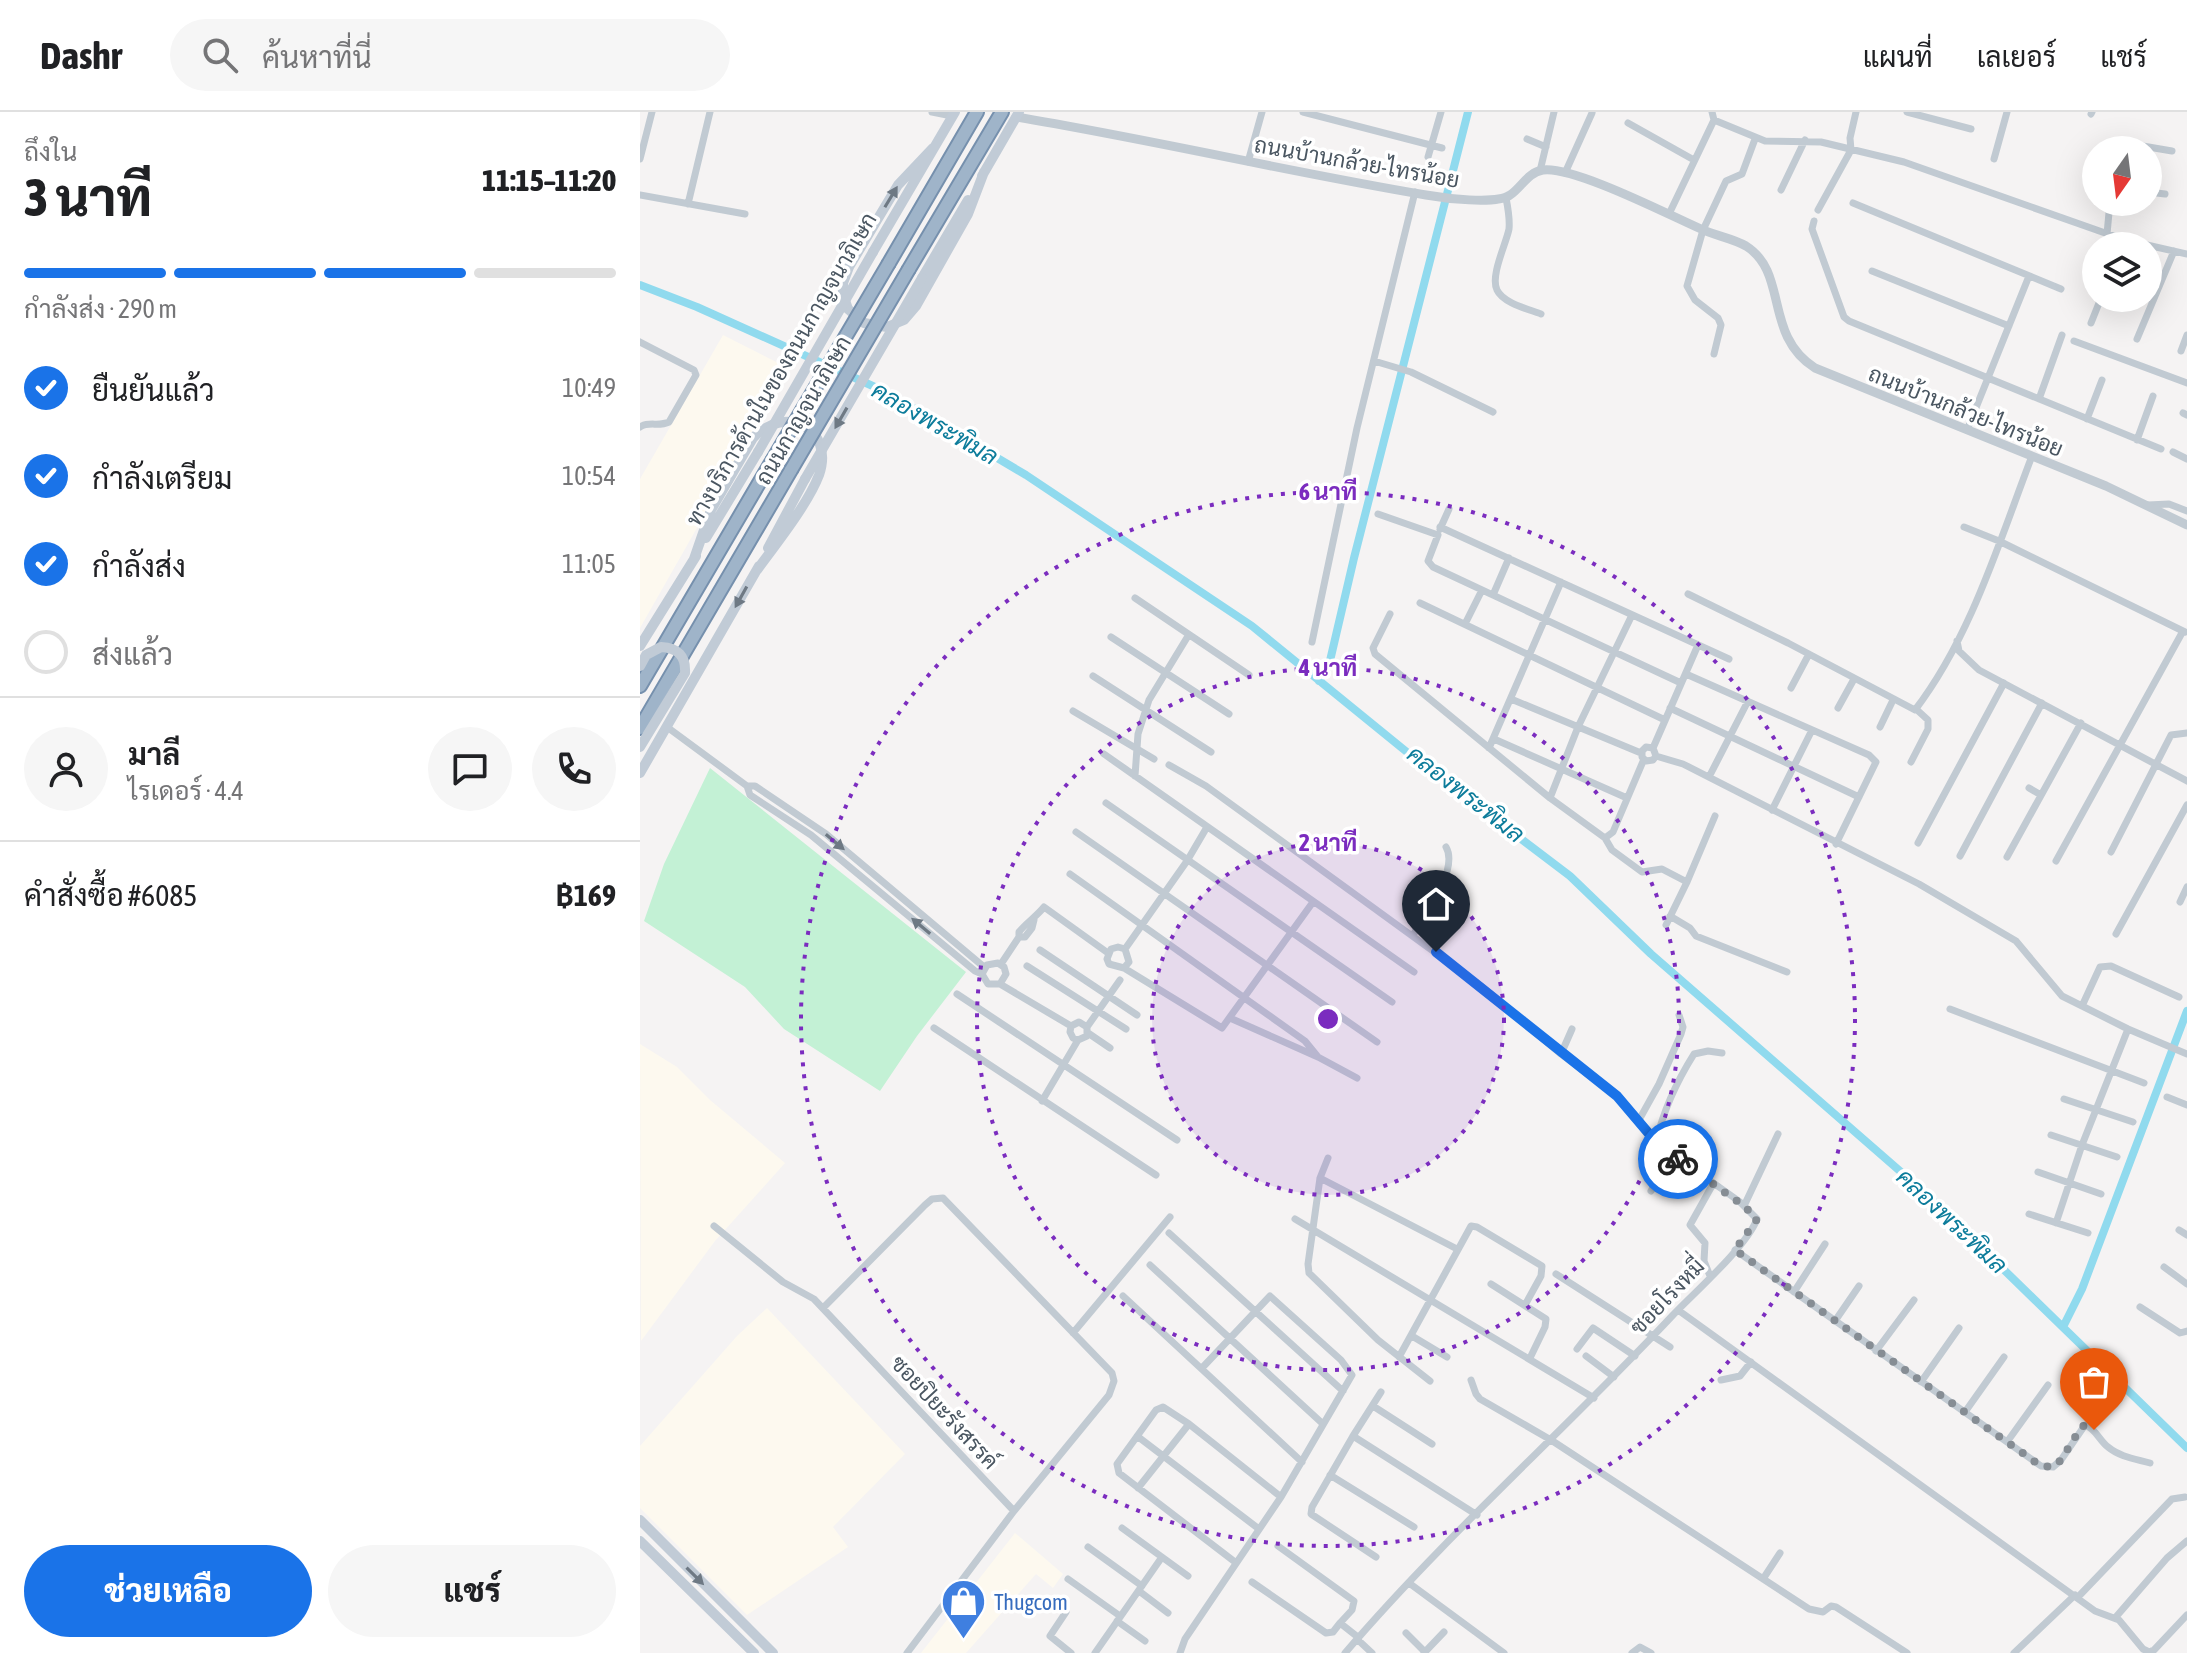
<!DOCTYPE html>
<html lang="th">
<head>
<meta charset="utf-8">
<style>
	:root { --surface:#fff; --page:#f6f6f6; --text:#202124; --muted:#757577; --line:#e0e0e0; --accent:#1a73e8 }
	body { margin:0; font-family:"Asap Condensed",Sarabun,sans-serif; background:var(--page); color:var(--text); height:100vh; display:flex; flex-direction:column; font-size:30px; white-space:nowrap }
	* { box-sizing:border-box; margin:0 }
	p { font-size:26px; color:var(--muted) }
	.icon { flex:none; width:44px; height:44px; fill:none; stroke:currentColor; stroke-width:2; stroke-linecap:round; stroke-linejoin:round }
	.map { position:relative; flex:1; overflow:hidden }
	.side { display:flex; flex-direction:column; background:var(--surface); width:640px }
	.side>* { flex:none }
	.needle { width:52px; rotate:194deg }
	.controls { position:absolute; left:1442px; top:24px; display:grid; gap:16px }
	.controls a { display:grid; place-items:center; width:80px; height:80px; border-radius:50%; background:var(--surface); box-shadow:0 8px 32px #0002; font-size:40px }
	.pin { position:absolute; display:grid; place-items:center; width:68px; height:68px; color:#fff; margin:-82px -34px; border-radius:50% 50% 50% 0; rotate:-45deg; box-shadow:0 0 8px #0007 }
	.pin .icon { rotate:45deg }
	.courier { position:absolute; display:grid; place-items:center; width:80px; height:80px; margin:-40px; border:6px solid #1a73e8; border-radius:50%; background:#fff; color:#222; box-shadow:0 2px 10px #0007 }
	.overview em { font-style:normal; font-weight:800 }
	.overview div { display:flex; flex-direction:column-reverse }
	.overview { display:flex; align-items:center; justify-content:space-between; height:136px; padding:0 24px }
	h1 { font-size:52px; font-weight:800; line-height:60px }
	.bar { display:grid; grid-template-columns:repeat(4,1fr); gap:12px 8px; align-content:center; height:96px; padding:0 24px }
	.bar i { height:10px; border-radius:6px; background:var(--line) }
	.bar .selected { background:var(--accent) }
	.bar p { grid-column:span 4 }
	.line { display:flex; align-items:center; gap:20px; padding:0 24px; border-top:2px solid var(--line) }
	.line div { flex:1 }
	.round { display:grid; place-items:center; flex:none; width:84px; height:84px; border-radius:42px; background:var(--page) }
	ol { padding:0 24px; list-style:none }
	li { display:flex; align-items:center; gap:24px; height:88px }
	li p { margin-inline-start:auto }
	li .icon { padding:8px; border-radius:50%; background:var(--accent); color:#fff; stroke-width:4 }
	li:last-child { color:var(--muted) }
	li i { width:44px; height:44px; border:4px solid var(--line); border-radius:50% }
	.action { display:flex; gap:16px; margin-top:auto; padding:16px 24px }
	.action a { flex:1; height:92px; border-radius:48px; background:var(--accent); color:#fff; font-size:32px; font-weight:800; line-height:92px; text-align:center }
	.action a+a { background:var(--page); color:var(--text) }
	header { display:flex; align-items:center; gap:48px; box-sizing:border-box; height:112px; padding:0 40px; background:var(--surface); border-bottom:2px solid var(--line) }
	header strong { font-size:38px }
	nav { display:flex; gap:44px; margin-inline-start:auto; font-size:28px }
	.search { width:560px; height:72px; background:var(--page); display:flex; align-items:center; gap:20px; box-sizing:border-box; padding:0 28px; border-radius:44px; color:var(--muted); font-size:30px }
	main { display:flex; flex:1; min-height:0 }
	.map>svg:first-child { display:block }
	.commercial { fill:#fdf9ef }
	.green { fill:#c3f1d5 }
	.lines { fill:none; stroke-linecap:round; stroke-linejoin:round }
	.canal { stroke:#90daee; stroke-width:8 }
	.trunk-casing { stroke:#7690ad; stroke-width:16 }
	.minor { stroke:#c1cad2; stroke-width:7 }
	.tertiary { stroke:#c1cad2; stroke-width:9 }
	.secondary { stroke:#c1cbd6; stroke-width:10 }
	.trunk { stroke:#9fb4c9; stroke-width:12 }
	.trunk-bridge-casing { stroke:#7690ad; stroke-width:16; stroke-linecap:butt }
	.secondary-bridge { stroke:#c1cbd6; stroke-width:10 }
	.trunk-bridge { stroke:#9fb4c9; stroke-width:12 }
	.oneway { fill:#6e7984 }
	.oneway2 { fill:#6e7983 }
	.done { stroke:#868d94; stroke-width:8; stroke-dasharray:0 14.4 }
	.route { stroke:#1a73e8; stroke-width:10 }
	.ring { fill:none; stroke:#7b2cbf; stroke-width:4; stroke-dasharray:4 8 }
	.labels { text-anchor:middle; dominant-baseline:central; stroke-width:7; stroke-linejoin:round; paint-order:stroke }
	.street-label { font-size:22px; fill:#4a5661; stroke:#fff }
	.shop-label { font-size:22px; fill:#366cbe; stroke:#fff; text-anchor:start }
	.water-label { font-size:24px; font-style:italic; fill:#0c7c9b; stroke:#fff }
	.centre { fill:#7b2cbf; stroke:#fff; stroke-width:4 }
	.ring-label { font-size:24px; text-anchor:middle; font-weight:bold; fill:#7b2cbf; stroke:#fff; stroke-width:7; stroke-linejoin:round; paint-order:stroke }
</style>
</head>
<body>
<header>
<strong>Dashr</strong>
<div class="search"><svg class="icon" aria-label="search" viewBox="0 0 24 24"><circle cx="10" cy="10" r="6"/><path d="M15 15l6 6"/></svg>ค้นหาที่นี่</div>
<nav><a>แผนที่</a><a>เลเยอร์</a><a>แชร์</a></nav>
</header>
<main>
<section class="side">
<div class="overview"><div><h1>3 นาที</h1><p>ถึงใน</p></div><em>11:15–11:20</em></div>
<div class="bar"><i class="selected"></i><i class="selected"></i><i class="selected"></i><i></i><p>กำลังส่ง · 290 m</p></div>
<ol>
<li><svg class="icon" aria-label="check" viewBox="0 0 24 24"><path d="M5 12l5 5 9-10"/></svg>ยืนยันแล้ว<p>10:49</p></li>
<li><svg class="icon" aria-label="check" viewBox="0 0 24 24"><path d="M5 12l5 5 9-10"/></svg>กำลังเตรียม<p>10:54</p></li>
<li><svg class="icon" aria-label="check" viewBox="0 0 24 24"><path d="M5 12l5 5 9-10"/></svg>กำลังส่ง<p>11:05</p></li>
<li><i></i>ส่งแล้ว</li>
</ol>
<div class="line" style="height:144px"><a class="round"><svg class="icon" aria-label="person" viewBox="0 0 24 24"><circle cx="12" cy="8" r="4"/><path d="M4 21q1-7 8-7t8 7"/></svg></a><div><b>มาลี</b><p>ไรเดอร์ · 4.4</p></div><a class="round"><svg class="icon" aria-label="chat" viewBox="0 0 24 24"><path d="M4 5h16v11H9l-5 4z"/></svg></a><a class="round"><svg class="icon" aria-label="phone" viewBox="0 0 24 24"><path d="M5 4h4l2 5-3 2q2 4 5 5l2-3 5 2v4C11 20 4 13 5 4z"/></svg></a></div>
<div class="line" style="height:104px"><div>คำสั่งซื้อ #6085</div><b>฿169</b></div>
<div class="action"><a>ช่วยเหลือ</a><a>แชร์</a></div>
</section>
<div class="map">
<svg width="1547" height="1541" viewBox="0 0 1547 1541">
	<rect width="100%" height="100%" fill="#f5f3f3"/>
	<!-- commercial -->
	<path class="commercial" d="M83 223 148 256 0 516V367Z
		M0 932 37 955 70 988 145 1051 75 1129 1 1229Z
		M127 1196 265 1342 193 1415 208 1435 107 1503 0 1396V1334L97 1224Z
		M375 1421 423 1462 413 1476 396 1462 326 1541H281Z"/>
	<!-- green -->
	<path class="green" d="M70 656 326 860 277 924 240 979 144 917 105 875 4 809 24 752Z"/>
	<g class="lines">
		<!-- canal -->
		<path class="canal" d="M0 173 57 195 246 280 386 363 612 514 773 645 930 764 1011 842 1284 1080 1547 1336
			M679 569 689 553 714 446 828 0
			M1423 1215 1442 1177 1547 899"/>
		<defs>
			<path id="trunk" d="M249 151 337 0
				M269 157 362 0
				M0 574 132 349
				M0 616 151 358"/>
		</defs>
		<!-- trunk casing -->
		<use href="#trunk" class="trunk-casing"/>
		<!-- minor -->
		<path class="minor" d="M292 0 312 4
			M663 0 802 36
			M1267 0 1331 17
			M1451 2 1452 0
			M1074 8 1125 29 1181 30 1264 50 1485 128 1547 142
			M988 11 1054 48
			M887 27 906 35
			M1479 38 1480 34 1485 31 1532 39
			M788 45 801 0
			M0 47 12 0
			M1354 47 1367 0
			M608 50 622 0
			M900 59 914 0
			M925 61 952 1
			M1141 78 1165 28
			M1508 80 1525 82
			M0 83 105 102
			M866 86C868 96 870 107 869 117 866 132 850 164 857 178 863 191 888 197 901 202
			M1213 91 1421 177
			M48 92 70 0
			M1178 98 1211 38 1210 26 1216 0
			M1029 102 1074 8 1072 0
			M1174 109 1172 117 1204 205 1209 209 1521 337
			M1467 122 1470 90
			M1232 159 1369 214
			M1451 211 1461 186
			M1497 227 1534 139
			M1434 229 1547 271
			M0 230 54 258 56 263 29 310C19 315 8 309 0 315
			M1541 239 1547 223
			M1074 242 1081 213 1078 206 1055 188 1047 174 1063 118 1086 69 1102 62 1115 27
			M734 249 771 260 853 300
			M1399 287 1422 223
			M1543 301 1547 303
			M1447 307 1462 268
			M1327 318 1389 164
			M1497 328 1513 284
			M1533 340 1547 347
			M1508 393 1529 392 1547 399
			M738 402 798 423 788 449 793 455 1041 571
			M800 415 1089 547
			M1324 415 1359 429 1545 520
			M800 417 809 397
			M1048 482 1148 531 1275 598C1331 525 1359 430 1392 344
			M853 483 869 446
			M495 486 609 563
			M780 491 1025 608
			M750 502 733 536 735 542 910 686 965 726 972 738 1002 760 1022 757 1047 770 1026 813
			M825 512 842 478
			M471 525 589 602
			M1317 529 1319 539 1339 558 1547 669
			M672 530 717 316 775 80
			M1046 562 1229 643 1236 650 1196 732
			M453 564 571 640
			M1151 576 1169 542
			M871 587 1001 641
			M1030 596 1219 685
			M1198 596 1214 567
			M433 599 514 647
			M27 615 107 674 110 683 171 723 335 859 342 862
			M1240 615 1253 588
			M854 627 987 686
			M849 636 921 470
			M1013 636 1058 533
			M464 642 774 860
			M1016 644 1013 636 1006 635 1002 639V645L1006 649 1013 648 1016 644 1043 652 1279 772 1376 829 1422 884 1488 917 1547 942
			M1271 650 1288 617V608L1276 597
			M529 653 566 674 841 874 921 942 977 984 1016 1030 1100 1090 1117 1107C1107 1134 1055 1180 1033 1203 926 1317 807 1422 705 1541
			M495 664 498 622 509 588 548 524
			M1069 665 1108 589
			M107 674H115L186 722 344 855
			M1389 676 1401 683
			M910 686 938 615 992 503
			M466 691 752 890
			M1132 698 1172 618
			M436 720 737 930
			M965 726 973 720 1004 647
			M1278 731 1364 571
			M1471 740 1531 623 1547 621
			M1320 744 1402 591
			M1367 745 1441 611
			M1416 749 1543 519
			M430 762 665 929 678 945
			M1047 770 1075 704
			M1540 790 1547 775
			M1030 804 1050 816 1056 824 1147 860
			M1476 822 1547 693
			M773 823C785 803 819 757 806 735
			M379 825H385L392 816 394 808
			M485 837 547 749 567 715
			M400 838 497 903
			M361 852 379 825V820C387 810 396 805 404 795L468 841
			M387 854 486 917
			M484 856 489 850 485 837 478 835 471 837 467 847 469 852 484 856 582 916 673 790
			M360 872 366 862 364 855 358 851 347 853 342 862 348 872H360L431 914
			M317 882 537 1028
			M1442 894 1460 855 1471 854 1539 885
			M1310 897 1504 971
			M590 906 678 945 717 966
			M447 915 480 868
			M294 916 516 1063
			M448 921 470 936
			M921 942 932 917
			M1527 985 1547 993
			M1424 987 1493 1010
			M402 989 438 928 447 924V915L439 910 431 914 430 920 433 926 438 928
			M999 1008 1019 972 1041 922 1043 915 1039 903
			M1411 1023 1477 1045
			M1016 1030C1023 1000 1037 969 1054 942L1068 939 1082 941
			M688 1046 680 1066 668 1152 669 1161 738 1228 790 1269
			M1398 1060 1461 1082
			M680 1066 817 1137
			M1011 1079 1034 1044
			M1104 1094 1138 1022
			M1389 1102 1448 1121
			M655 1107 954 1286
			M1416 1111 1442 1033 1488 917
			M74 1114 143 1170 174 1187 374 1399 267 1541
			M1539 1118 1547 1123
			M529 1121 703 1279
			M1095 1138 1401 1354 1413 1355 1421 1348 1445 1313C1456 1317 1459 1328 1468 1335 1480 1345 1496 1347 1510 1351
			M510 1153 683 1312
			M1524 1155 1547 1172
			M916 1162 1030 1235
			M1070 1164 1064 1149 1065 1131 1050 1113 1073 1072
			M851 1172 906 1207 905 1215 890 1246
			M1154 1180 1185 1132
			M483 1184 662 1350
			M1500 1195 1540 1221 1547 1219
			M183 1196 285 1093 292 1087 303 1086 472 1261 474 1269 469 1283 374 1399
			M1038 1198 1455 1499 1479 1508 1503 1537 1509 1540 1514 1538 1547 1503
			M1195 1209 1219 1174
			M433 1221 530 1105
			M772 1224 807 1245
			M937 1237 953 1216 995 1244
			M1236 1239 1274 1188
			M946 1244 974 1265
			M759 1245 831 1114 837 1115 902 1154 901 1164 885 1193
			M831 1268 836 1282 840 1287 911 1328 1169 1497 1183 1500 1191 1494 1196 1495 1267 1541
			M1081 1268 1100 1264 1111 1250
			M1281 1270 1319 1216
			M741 1280 713 1324 837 1403
			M733 1294 792 1332
			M1325 1300 1364 1245
			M497 1324 619 1417
			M713 1324 672 1395 671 1402 736 1445
			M1367 1330 1408 1273
			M690 1363 774 1415
			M498 1376 549 1312
			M482 1416 548 1464
			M638 1434 714 1489 712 1498 700 1511
			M448 1435 502 1474
			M595 1450 479 1361 477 1352 516 1298 523 1295 549 1312 641 1385
			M428 1467 480 1504
			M1123 1467 1140 1441
			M612 1470 686 1521 693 1520 700 1511 719 1526
			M769 1471 864 1541
			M499 1479 528 1501
			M1438 1485 1532 1387 1545 1385
			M426 1500 410 1524 431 1541
			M1475 1506 1527 1446 1547 1429
			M477 1509 505 1529
			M766 1521 785 1540
			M717 1527 732 1541
			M455 1541 522 1445
			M540 1541 545 1527 641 1385 712 1263 701 1248 630 1184 562 1256
			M784 1541 804 1520
			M992 1541 1000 1535 1011 1541
			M1374 1541 1435 1483"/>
		<!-- tertiary -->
		<path class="tertiary" d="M376 5C514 28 649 60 786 83 803 86 856 93 870 83 881 76 888 60 903 58 934 54 1029 103 1061 117 1076 124 1092 126 1106 134 1149 161 1123 223 1175 256L1466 374 1547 413"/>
		<!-- secondary -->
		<path class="secondary" d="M293 36 258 73 209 155 203 171V183L208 197 224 211 247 215 264 208 276 194 328 102 344 60
			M342 64 379 0
			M233 140 315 0
			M282 166 328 88
			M66 426 118 340
			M128 436 165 367
			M54 447 71 398 113 326C146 291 195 317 179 363 168 392 136 432 117 458
			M0 534 56 444
			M0 661 119 454
			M0 1408 133 1541
			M0 1429 114 1541"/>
		<!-- trunk -->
		<use href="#trunk" class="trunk"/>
		<defs>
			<path id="trunk-bridge" d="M132 349 249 151
				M151 358 269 157"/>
		</defs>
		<!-- trunk-bridge casing -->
		<use href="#trunk-bridge" class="trunk-bridge-casing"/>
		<!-- secondary-bridge -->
		<path class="secondary-bridge" d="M118 340 233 140
			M165 367 282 166
			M0 554 6 543 21 535C38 536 46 544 45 561L0 635"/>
		<!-- trunk-bridge -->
		<use href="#trunk-bridge" class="trunk-bridge"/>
	</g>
	<!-- one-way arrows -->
	<defs><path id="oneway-solid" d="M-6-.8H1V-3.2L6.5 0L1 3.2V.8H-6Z" transform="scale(2)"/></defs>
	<g class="oneway">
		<use href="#oneway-solid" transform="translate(251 85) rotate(-59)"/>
		<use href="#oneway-solid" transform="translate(201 306) rotate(120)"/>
		<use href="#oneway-solid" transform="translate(101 485) rotate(119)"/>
		<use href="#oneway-solid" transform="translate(55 1464) rotate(45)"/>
	</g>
	<g class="oneway2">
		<use href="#oneway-solid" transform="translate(195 730) rotate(40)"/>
		<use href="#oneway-solid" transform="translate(281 814) rotate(-140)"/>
	</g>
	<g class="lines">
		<!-- done -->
		<path class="done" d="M1038 1047 1104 1094 1117 1107 1095 1138 1401 1354 1413 1355 1421 1348 1442 1314H1450L1454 1318"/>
		<!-- route -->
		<path class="route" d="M796 840 977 984 1016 1030 1038 1047"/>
	</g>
	<!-- distance rings -->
	<circle cx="688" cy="907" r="176" fill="#7b2cbf" fill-opacity=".12"/>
	<g class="ring">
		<circle cx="688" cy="907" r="176"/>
		<circle cx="688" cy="907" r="351"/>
		<circle cx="688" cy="907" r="527"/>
	</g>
	<!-- icons -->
	<defs>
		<symbol id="shop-pin" viewBox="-11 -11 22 30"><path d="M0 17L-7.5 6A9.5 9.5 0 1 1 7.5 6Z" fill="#3f7fe0" stroke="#fff"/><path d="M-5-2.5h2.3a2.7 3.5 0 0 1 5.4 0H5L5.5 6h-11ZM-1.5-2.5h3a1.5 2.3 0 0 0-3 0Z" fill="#fff"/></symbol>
	</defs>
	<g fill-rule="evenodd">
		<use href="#shop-pin" x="298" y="1464" width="51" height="69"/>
	</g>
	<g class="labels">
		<!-- street labels -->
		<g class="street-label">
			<text transform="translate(717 50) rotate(10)">ถนนบ้านกล้วย-ไทรน้อย</text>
			<text transform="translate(141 257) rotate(-60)">ทางบริการด้านในของถนนกาญจนาภิเษก</text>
			<text transform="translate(163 298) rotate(-60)">ถนนกาญจนาภิเษก</text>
			<text transform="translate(1326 299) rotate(22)">ถนนบ้านกล้วย-ไทรน้อย</text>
			<text transform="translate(1027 1184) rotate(-46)">ซอยโรงหมี่</text>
			<text transform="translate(305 1300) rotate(47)">ซอยปิยะรังสรรค์</text>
		</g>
		<!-- shop labels -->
		<g class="shop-label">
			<text x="354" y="1490">Thugcom</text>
		</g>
		<!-- water labels -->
		<g class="water-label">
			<text transform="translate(295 311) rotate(30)">คลองพระพิมล</text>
			<text transform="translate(826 682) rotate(38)">คลองพระพิมล</text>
			<text transform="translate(1312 1109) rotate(43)">คลองพระพิมล</text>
		</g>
	</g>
	<circle cx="688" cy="907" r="12" class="centre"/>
	<g class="ring-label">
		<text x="688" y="388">6 นาที</text>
		<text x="688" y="564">4 นาที</text>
		<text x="688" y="739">2 นาที</text>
	</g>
</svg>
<div class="controls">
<a><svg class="needle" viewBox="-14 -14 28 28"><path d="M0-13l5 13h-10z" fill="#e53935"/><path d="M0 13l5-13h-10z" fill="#757577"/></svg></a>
<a><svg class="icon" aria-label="layers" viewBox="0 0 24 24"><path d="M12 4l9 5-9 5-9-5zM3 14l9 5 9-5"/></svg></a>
</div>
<div class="pin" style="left:1454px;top:1318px;background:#ea580c"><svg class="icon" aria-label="bag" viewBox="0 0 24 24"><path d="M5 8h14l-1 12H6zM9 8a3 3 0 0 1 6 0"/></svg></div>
<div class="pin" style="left:796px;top:840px;background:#1f2937"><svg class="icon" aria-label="home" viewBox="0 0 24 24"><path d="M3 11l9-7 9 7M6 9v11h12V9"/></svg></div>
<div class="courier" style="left:1038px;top:1047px"><svg class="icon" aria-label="bike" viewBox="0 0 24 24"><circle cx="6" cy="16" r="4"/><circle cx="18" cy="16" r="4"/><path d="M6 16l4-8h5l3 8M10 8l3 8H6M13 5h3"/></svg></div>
</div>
</main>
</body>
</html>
